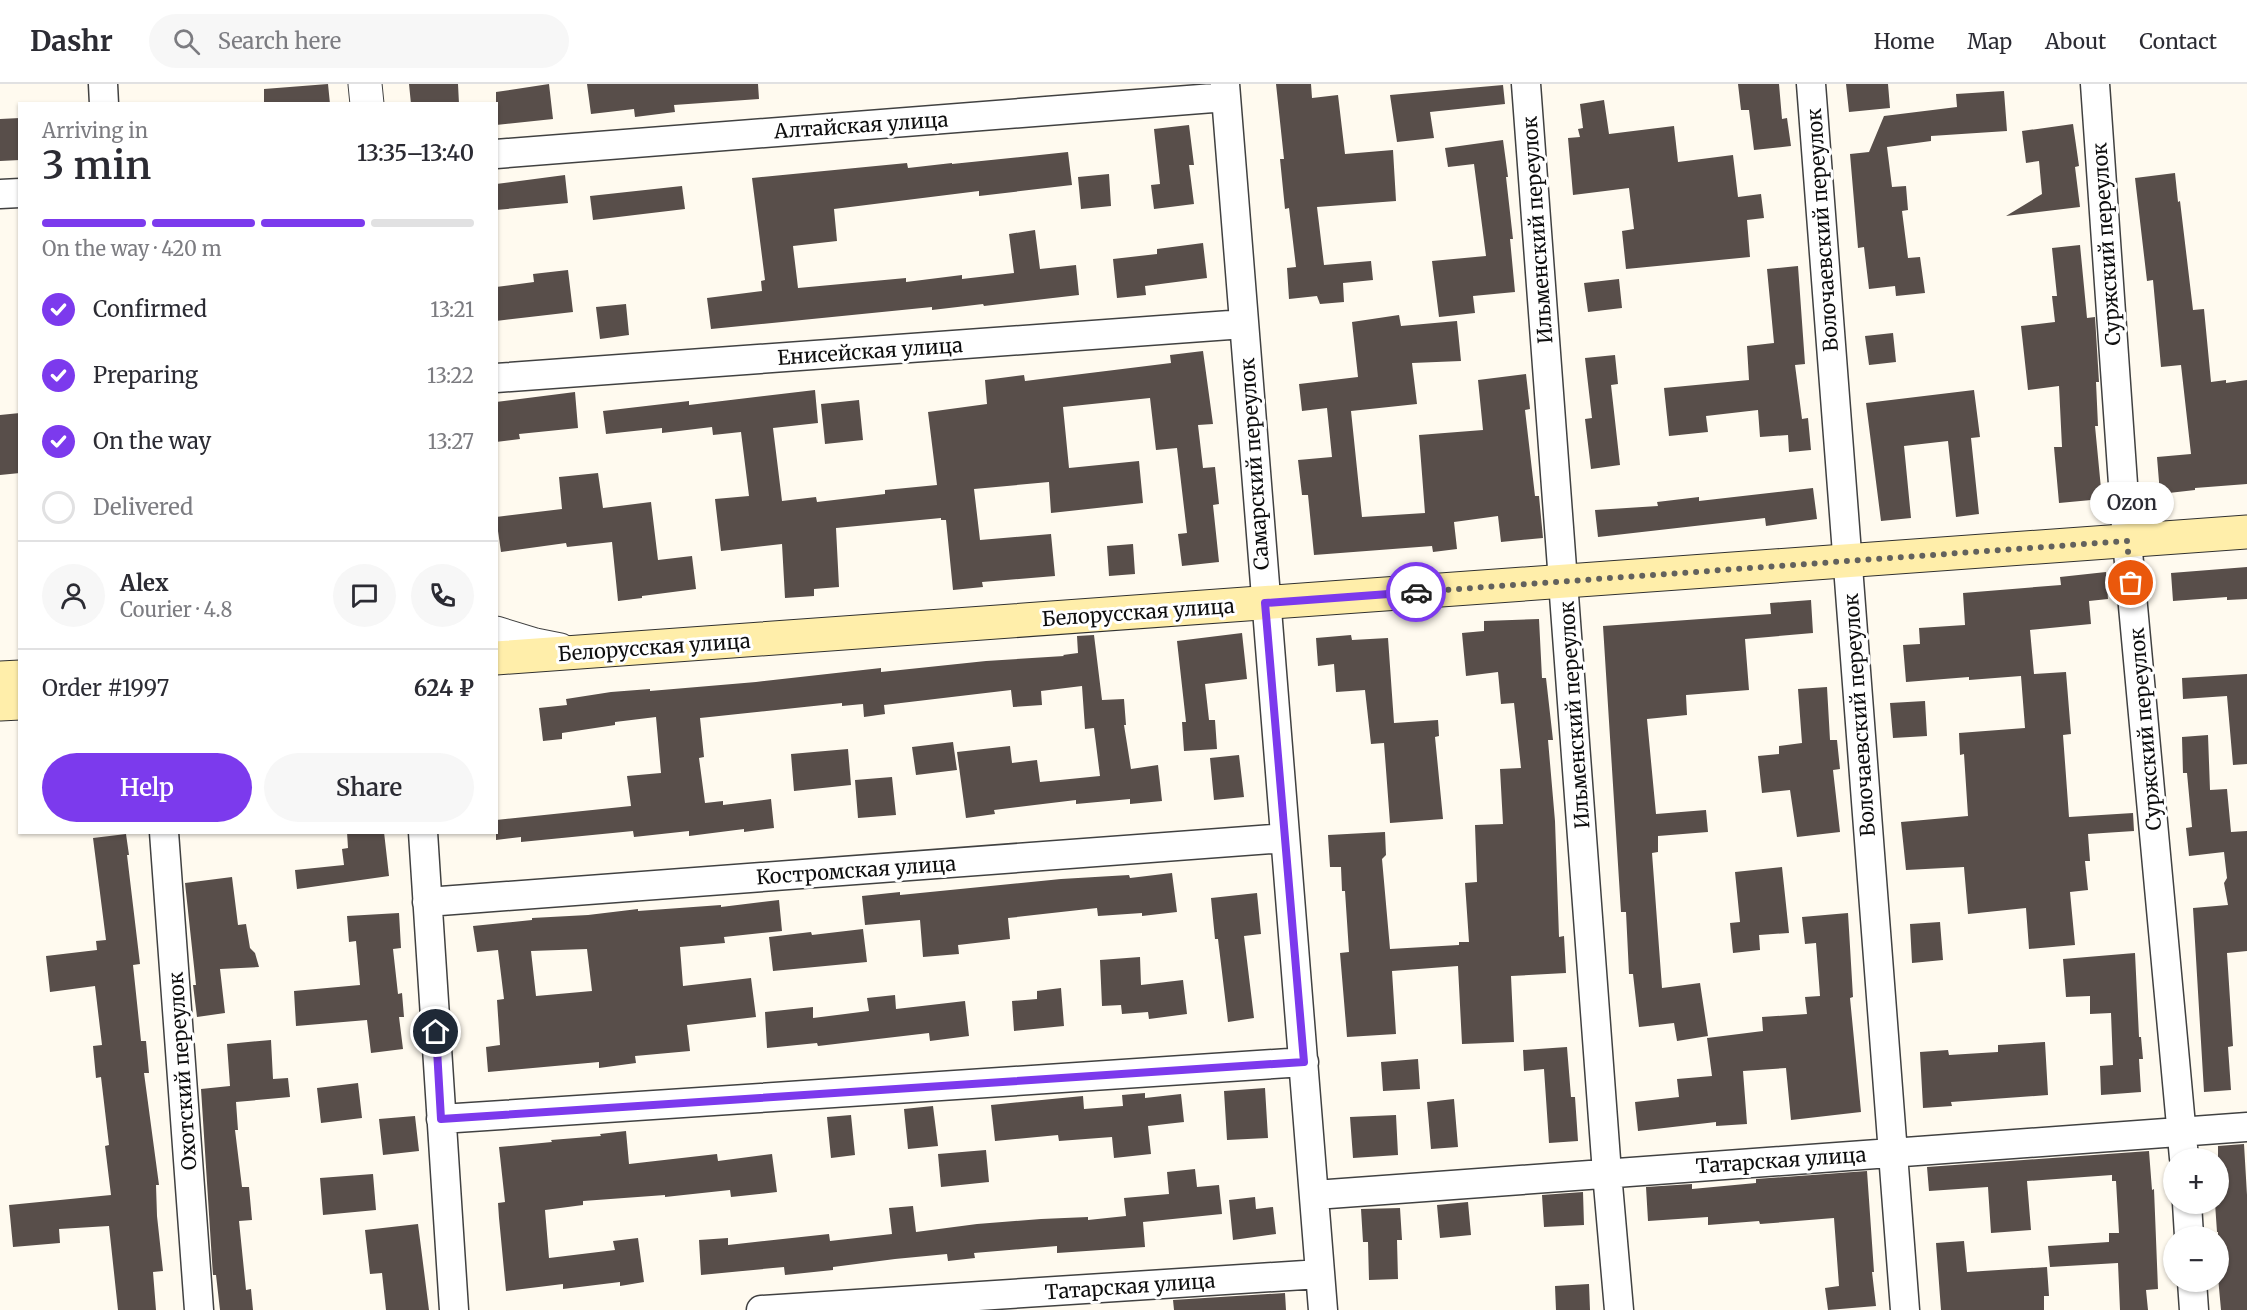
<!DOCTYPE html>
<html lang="en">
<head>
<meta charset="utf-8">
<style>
	:root { --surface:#fff; --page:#f7f7f7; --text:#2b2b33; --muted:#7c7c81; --line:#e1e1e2; --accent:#7c3aed }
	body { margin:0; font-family:Merriweather,serif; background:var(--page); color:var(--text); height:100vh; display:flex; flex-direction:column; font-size:22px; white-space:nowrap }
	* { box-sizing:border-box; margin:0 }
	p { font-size:20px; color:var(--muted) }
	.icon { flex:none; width:33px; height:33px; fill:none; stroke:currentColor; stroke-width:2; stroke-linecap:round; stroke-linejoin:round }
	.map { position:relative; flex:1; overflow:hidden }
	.panel { position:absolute; left:18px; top:18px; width:480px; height:732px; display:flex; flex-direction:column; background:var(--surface); border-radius:0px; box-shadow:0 2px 4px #0004 }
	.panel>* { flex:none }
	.tools { position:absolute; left:2163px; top:1064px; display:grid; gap:12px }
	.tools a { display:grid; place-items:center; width:66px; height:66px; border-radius:50%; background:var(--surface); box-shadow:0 2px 4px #0004; font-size:30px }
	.pin { position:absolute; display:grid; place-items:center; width:51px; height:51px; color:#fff; margin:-26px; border:3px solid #fff; border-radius:50%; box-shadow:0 2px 6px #0007 }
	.courier { position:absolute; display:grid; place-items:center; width:60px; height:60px; margin:-30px; border:4px solid #7c3aed; border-radius:50%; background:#fff; color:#222; box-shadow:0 2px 8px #0007 }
	.bubble { position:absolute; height:42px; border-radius:21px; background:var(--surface); box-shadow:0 2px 4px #0004; font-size:20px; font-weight:600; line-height:42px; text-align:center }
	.overview em { font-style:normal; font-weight:600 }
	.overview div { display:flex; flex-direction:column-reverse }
	.overview { display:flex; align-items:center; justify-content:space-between; height:102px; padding:0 24px }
	h1 { font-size:39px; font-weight:600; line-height:45px }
	.bar { display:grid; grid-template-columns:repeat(4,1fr); gap:9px 6px; align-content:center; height:72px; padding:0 24px }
	.bar i { height:8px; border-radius:4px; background:var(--line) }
	.bar .on { background:var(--accent) }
	.bar p { grid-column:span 4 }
	.line { display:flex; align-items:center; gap:15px; padding:0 24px; border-top:2px solid var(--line) }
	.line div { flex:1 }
	.round { display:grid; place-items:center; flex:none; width:63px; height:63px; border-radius:32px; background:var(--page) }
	ol { padding:0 24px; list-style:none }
	li { display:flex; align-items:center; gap:18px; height:66px }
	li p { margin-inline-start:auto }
	li .icon { padding:6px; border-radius:50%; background:var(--accent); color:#fff; stroke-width:4 }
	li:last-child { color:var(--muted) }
	li i { width:33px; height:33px; border:3px solid var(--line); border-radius:50% }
	.action { display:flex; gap:12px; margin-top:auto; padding:12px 24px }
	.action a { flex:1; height:69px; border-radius:36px; background:var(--accent); color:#fff; font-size:24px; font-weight:600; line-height:69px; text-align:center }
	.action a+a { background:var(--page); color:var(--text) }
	header { display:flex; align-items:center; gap:36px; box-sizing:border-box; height:84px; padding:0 30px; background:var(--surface); border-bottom:2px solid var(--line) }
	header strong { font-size:28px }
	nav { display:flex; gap:33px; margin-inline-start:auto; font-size:21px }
	.search { width:420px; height:54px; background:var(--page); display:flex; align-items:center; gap:15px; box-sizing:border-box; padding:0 21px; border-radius:33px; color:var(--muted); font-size:22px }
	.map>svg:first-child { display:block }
	.building { fill:#584e4a; fill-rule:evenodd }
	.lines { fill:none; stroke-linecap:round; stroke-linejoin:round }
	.minor-casing { stroke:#414141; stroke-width:31 }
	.tertiary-casing { stroke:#414141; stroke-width:35 }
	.secondary-casing { stroke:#303030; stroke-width:35 }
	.minor { stroke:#fff; stroke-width:28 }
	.tertiary { stroke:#fff; stroke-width:33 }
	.secondary { stroke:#fea; stroke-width:33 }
	.done { stroke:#62615d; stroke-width:6; stroke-dasharray:0 10.8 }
	.route { stroke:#7c3aed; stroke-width:8 }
	.labels { text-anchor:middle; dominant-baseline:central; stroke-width:6; stroke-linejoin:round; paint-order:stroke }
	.street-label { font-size:20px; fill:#0e0e0e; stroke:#fff }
</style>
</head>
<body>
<header>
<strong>Dashr</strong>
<div class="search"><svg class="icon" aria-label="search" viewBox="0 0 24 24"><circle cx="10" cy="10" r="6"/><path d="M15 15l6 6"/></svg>Search here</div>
<nav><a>Home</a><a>Map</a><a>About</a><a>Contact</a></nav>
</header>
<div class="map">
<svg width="2247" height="1226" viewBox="0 0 2247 1226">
	<rect width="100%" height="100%" fill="#fffaef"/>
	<!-- building -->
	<path class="building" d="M328 0 330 20H264V5Z
		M409 0H458L459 20H411Z
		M549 0 553 35 496 41V8Z
		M587 0H758L759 15 674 21 675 28 635 33 634 25 591 30Z
		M1276 0H1311L1312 14 1338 11 1345 70 1393 66 1396 117 1317 123 1324 181 1371 177 1373 196 1343 199 1344 218 1320 220 1317 212 1289 215 1287 184 1296 183 1289 124 1285 125 1280 75H1284Z
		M1738 0H1779L1782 35 1787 34 1791 62 1754 66 1749 26H1741Z
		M1846 0H1888L1890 24 1849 28Z
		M1503 1 1505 20 1430 28 1434 54 1397 58 1390 11Z
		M2004 7 2007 47 1931 52V57L1887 63 1892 103 1906 102 1908 126 1902 127 1908 174 1920 173 1925 209 1896 212 1895 202 1869 205 1864 163 1858 164 1850 70 1869 68 1884 32 1957 23 1956 10Z
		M1604 16 1609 50 1674 42 1678 78 1733 71 1738 113 1761 110 1764 134 1747 136 1750 173 1626 185 1622 147 1634 145 1629 104 1573 111 1568 54 1580 53 1578 45 1583 44 1580 20Z
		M20 34V76L0 77V35Z
		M2073 40 2079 82 2075 83 2080 123 2006 132 2042 110 2039 77 2026 79 2022 47Z
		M1189 41 1194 81H1189L1194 120 1154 125 1151 101 1160 100 1154 45Z
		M1503 56 1508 93H1506L1513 155H1510L1515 208 1473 212 1475 229 1439 233 1432 177 1486 172 1474 80 1448 83 1445 64Z
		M1068 68 1072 101 979 112V107L834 125 837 157 793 162 798 204 906 194V198L962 191V195L1014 189 1009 150 1035 146 1040 185 1076 181 1079 211 984 222 983 220 932 226V223L711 245 707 214 762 207 761 197 765 196 752 94 907 79 908 84 952 79V80Z
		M2175 89 2178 118 2180 117 2193 226 2204 225 2211 298 2226 296V299L2247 296V400L2195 404V406L2160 410 2157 373 2191 370 2181 281 2161 283 2153 196 2147 197 2135 94Z
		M1109 90 1111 122 1081 125 1078 93Z
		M565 91 568 119 496 126V100Z
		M682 102 685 125 593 136 590 112Z
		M1203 159 1207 194 1145 202 1146 211 1117 214 1113 175 1157 170V165Z
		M2080 161 2087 234 2095 233 2099 298H2096L2098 342H2095L2102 415 2059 419 2054 363H2062L2059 302 2028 306 2021 242 2055 238 2052 212H2057L2052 164Z
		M1798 182 1805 280 1795 281 1802 335 1808 334 1811 366 1789 368 1788 351 1760 353 1758 326 1706 332 1708 348 1669 352 1664 304 1749 296 1747 262 1774 259 1767 185Z
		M568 186 573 228 496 237V203L534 198 533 190Z
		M1619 195 1622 224 1588 228 1584 199Z
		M626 220 629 251 600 255 596 223Z
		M1399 231 1401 242 1457 237 1461 277 1412 279 1417 320 1351 327 1362 433 1425 429 1419 351 1483 346 1478 296 1526 290 1530 325 1525 326 1535 412H1539L1543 454 1501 458 1498 432 1454 438 1457 465 1433 468 1432 462 1314 471 1308 411H1302L1298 376 1332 373 1327 324 1302 327 1299 300 1358 293 1352 238Z
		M1893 249 1896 278 1869 281 1865 252Z
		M1203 267 1213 340 1198 341 1203 384 1215 383 1219 420 1213 421 1219 478 1182 482 1178 450 1187 449 1177 364 1156 366 1150 314 1063 323 1069 384 1139 377 1143 419 1051 429 1049 398 974 405 980 456 1051 450 1055 492 982 498 983 503 953 506 946 436H941V434L836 444 839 503 814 505V512L785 514 782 460 721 467 715 415 749 412 741 348 713 351 712 343 662 349V344L606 350 603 327 689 317V321L815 306 818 339 773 344 782 417 816 413 817 418 885 410V406L937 401 928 328 987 320 985 296 1024 291 1025 297 1171 279 1170 271Z
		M1615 271 1618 300 1611 301 1620 381 1591 385 1585 335 1592 334 1585 274Z
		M1974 306 1980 353 1971 354 1979 430 1956 433 1948 357 1904 362 1911 434 1881 437 1866 319Z
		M575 308 578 344 519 350 520 355 496 358V318Z
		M859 316 863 356 825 360 821 320Z
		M20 329V389L0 391V331Z
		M598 389 603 424 651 418 658 476 692 472 696 505 642 512V514L618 517 612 458 567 463 566 459 501 468 496 433 562 425 559 393Z
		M1813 404 1817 435 1766 442 1765 434 1598 453 1595 426 1658 422 1657 418 1699 413V417Z
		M1133 460 1135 490 1109 492 1107 462Z
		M2247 483V515L2227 516V513L2173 517 2171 489Z
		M2106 488 2108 515 2089 517 2091 540 2030 546 2034 590 2066 588 2071 650 2063 651 2069 733 2133 729 2134 747 2088 750 2090 777H2085L2088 806 2070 808 2075 861 2029 865 2026 824 1968 830 1964 783 1906 786 1901 738 1968 732 1964 670 1960 671 1959 649 2025 644 2021 592 1969 596V593L1906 598 1903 561 1920 560 1919 544 1965 541 1963 509 2061 501 2060 493Z
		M1811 516 1813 549 1745 555 1749 606 1686 611 1687 631 1647 635 1656 730 1706 726 1708 748 1658 752V768L1652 769 1662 904 1700 899 1708 952 1677 957 1674 939 1639 943 1633 890H1629L1626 828H1621L1603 542 1771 530 1770 519Z
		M1539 535 1542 594H1546L1553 656H1548L1555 737 1559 853 1564 852 1566 889 1511 892 1514 958 1462 960 1458 882 1392 887 1396 950 1347 953 1340 869 1349 868 1345 807H1342L1341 783H1330L1328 751 1385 748 1386 771 1382 775 1390 865 1459 861V858H1469L1465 799 1477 798 1475 741 1503 740 1500 685 1521 684 1514 619 1501 620 1498 588 1466 592 1462 549 1484 547V537Z
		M1242 549 1247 595 1205 600 1209 636H1215L1217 665 1184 667 1182 638H1186L1177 557Z
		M1094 551 1102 616 1124 615 1126 641H1124L1131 685 1158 681 1162 717 1130 720V715L1076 720V716L994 726 995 730 966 734 957 668 1010 662 1012 679 1037 676 1040 698 1100 692 1094 644 1085 645 1082 602 1041 607 1042 621 1013 623 1011 606 884 621 885 630 864 633 863 620 842 622V619L700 634 704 673 699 674 705 719 723 717V721L771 715 774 744 744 748V745L689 752V747L634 753 633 747 521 758V753L496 756V736L631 722 627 692 661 689 656 633 615 638V641L562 649V655L543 657 539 624 567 621 566 615 611 608 650 605V607L756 598 881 584V588L986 577 1064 572 1063 571 1078 569 1077 552Z
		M1351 551 1352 556 1388 554 1394 639 1438 636 1439 652 1435 653 1443 735 1390 739 1384 659 1371 660 1365 606 1336 608 1334 580 1318 582 1316 554Z
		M2247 590V680L2233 681 2227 612 2183 615 2182 594Z
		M1827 603 1830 656H1837L1840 685 1833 686 1840 748 1797 753 1790 706 1762 709 1758 672 1779 670V662L1802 659 1798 605Z
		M1925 617 1927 652 1893 654 1890 619Z
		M2208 651 2210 706 2227 705 2231 748 2247 747V867L2227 869 2233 962 2228 963 2231 1006 2204 1008 2193 824 2228 821 2224 799 2227 794 2224 768 2189 772 2186 744 2192 743 2187 689H2183L2182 653Z
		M953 658 957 686 916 691 912 663Z
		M848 665 851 701 794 707 791 670Z
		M1239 671 1244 713 1214 716 1210 674Z
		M892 693 896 731 858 734 855 696Z
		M347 748H384L389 792 297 805 295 786 344 781 342 765 348 764Z
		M126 750 129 771H127L140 880 133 881 141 957H146L149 989H144L159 1101H156L157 1132 163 1187 153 1188 156 1226H118L109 1142 59 1145 60 1159 13 1163 9 1121 111 1111 105 1062 109 1061 101 993 96 994 93 962 102 961 95 902 50 908 46 872 97 866 96 857 106 856 93 754Z
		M1782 783 1789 849 1759 851 1760 866 1733 869 1730 839 1740 838 1735 788Z
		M1172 789 1177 828 1142 832V829L1098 832 1097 824 1008 834 1010 855 958 861 959 870 923 873 920 836 865 841 862 812 900 808V811L1061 795 1129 791 1130 794Z
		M232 793 238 841 246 840 250 864 255 869 259 883 220 885 225 929 197 933 193 901H196L185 799Z
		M1257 809 1261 850 1244 852 1254 934 1228 938 1218 855H1215L1211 814Z
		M779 816 782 847 724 853 725 859 680 863 683 902 751 894 756 933 687 941 690 967 635 972 636 979 599 984V978L488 988 486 963 500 961 497 916 504 915 498 866 477 868 473 842 532 836V834L588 831 638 825V827L721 821V823ZM587 865 592 907 536 912 531 867Z
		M399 829 401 864 393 865 398 910 402 909 404 933H399L403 965 371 969 367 936 296 942 294 907 360 901 356 857 349 858 347 832Z
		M1848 829 1853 913 1850 914 1861 1028 1791 1036 1786 984 1743 987 1747 1040 1716 1042V1038L1638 1047 1635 1018 1679 1013 1677 995 1712 992 1707 954 1763 947 1762 933 1807 930 1805 913 1820 912 1816 859 1805 860 1802 833Z
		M1940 838 1943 876 1912 879 1910 840Z
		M863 845 867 878 773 887 769 853 811 848 812 851Z
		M2135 869 2139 953H2141L2143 975H2139L2141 1008 2101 1011 2100 982 2113 981 2111 929 2090 930V912L2066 913 2063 875Z
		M1140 873 1141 901 1183 896 1187 930 1149 935 1148 928 1122 930 1121 921 1102 922 1100 876Z
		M1061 904 1064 942 1014 947 1012 917 1037 915V907Z
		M895 911 896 925 965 917 969 952 930 957 929 949 818 962 817 959 767 964 765 928 813 923V934L869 927 867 914Z
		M271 956 273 995 288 994 290 1013 236 1018 238 1046H235L242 1103H249L252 1136 239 1137 246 1206 251 1205 253 1226H220L216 1191H213L212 1177 201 1005 230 1002 227 960Z
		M2045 958 2048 1011 1951 1018 1952 1022 1923 1024 1920 968 1948 966 1949 971 1998 968V961Z
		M1567 963 1571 1013H1575L1578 1057 1549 1059 1544 985 1524 987 1523 966Z
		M1418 975 1420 1005 1383 1007 1381 978Z
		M358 999 362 1034 321 1039 317 1004Z
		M1265 1004 1268 1054 1227 1056 1224 1007Z
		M1145 1009V1014L1181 1010 1184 1038 1148 1042 1151 1070 1114 1074 1112 1053 1059 1057 1058 1051 995 1057 991 1021 1083 1012 1084 1025 1123 1022 1122 1011Z
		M1454 1015 1458 1063 1431 1065 1427 1018Z
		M933 1022 938 1062 908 1065 904 1025Z
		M851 1031 855 1071 831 1074 827 1033Z
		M1396 1031 1398 1071 1353 1074 1350 1033Z
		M415 1032 419 1067 383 1071 379 1035Z
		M626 1047 629 1080 717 1070 718 1077 772 1070 777 1108 731 1113 730 1106 665 1113V1111L583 1117V1121L545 1126 549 1174 615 1166 613 1157 638 1154 644 1198 620 1202V1198L563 1205V1200L506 1207 499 1134 498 1119 505 1118 499 1063 552 1058 551 1056 601 1052 600 1050Z
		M2244 1060 2247 1111V1226H2221L2218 1193V1148H2217L2215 1119H2218V1062Z
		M986 1066 989 1098 941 1103 938 1070Z
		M2149 1067 2152 1106 2154 1105 2158 1205 2146 1206 2148 1226H2120L2118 1179 2050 1183 2048 1162 2109 1158V1149H2119L2116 1097H2112V1091L2027 1097 2031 1146 1991 1149 1988 1103 1929 1107 1927 1083Z
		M1195 1085 1197 1103 1219 1101 1222 1130 1143 1138 1145 1163 1057 1169V1162L974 1169 975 1174 948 1177 947 1170 895 1175 833 1183V1186L785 1191 784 1183 701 1191 699 1156 728 1154V1161L829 1150 830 1157 892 1150 889 1124 913 1122 916 1148 977 1140 1041 1135 1088 1133V1136L1126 1132 1124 1114 1169 1110 1167 1088Z
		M1867 1087 1874 1188H1872L1876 1222 1828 1226 1825 1204 1839 1202 1834 1134 1760 1140 1759 1137 1708 1141V1133L1648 1137 1646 1103 1692 1100V1105L1756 1099V1095Z
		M373 1090 376 1126 323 1131 320 1094Z
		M1583 1108 1584 1141 1544 1143 1542 1111Z
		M1255 1113 1256 1125 1273 1123 1276 1150 1233 1156 1229 1116Z
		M1468 1118 1471 1151 1440 1154 1437 1121Z
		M1400 1124 1402 1156H1397L1398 1195 1369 1196 1368 1158H1363L1361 1125Z
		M418 1140 429 1226H386L382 1189 370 1190 365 1146Z
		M1964 1157 1967 1188 2047 1183 2049 1212H2044V1226H1941L1936 1159Z
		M1589 1200 1590 1226H1556L1555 1202Z
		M1285 1209 1286 1226H1174L1173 1216Z"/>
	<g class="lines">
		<defs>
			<path id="minor" d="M103 0 104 20
				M1225 0 1323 1226
				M1526 0 1607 1089 1619 1226
				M1811 0 1905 1226
				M2095 0 2127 457 2184 1074
				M496 70 1226 13
				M0 110 20 109
				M496 294 1244 240
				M164 748 199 1226
				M423 748 454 1226
				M427 818 1285 754
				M441 1035 1304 978
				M1315 1111 2247 1043
				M2187 1119 2189 1152
				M2192 1197 2194 1226
				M761 1226 1320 1190"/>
			<path id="tertiary" d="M365 0 367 20
				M496 549 535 561 560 566"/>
			<path id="secondary" d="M496 574 2247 448
				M0 594 20 593
				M0 620 20 619"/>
		</defs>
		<!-- minor casing -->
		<use href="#minor" class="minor-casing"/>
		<!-- tertiary casing -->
		<use href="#tertiary" class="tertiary-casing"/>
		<!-- secondary casing -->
		<use href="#secondary" class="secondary-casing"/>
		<!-- minor -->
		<use href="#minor" class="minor"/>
		<!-- tertiary -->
		<use href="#tertiary" class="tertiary"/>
		<!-- secondary -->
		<use href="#secondary" class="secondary"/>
	</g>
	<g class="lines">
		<!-- done -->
		<path class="done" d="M1416 508 2127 457 2131 499"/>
		<!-- route -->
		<path class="route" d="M436 948 441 1035 1304 978 1265 519 1416 508"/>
	</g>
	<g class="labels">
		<!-- street labels -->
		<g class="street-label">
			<text transform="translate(861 41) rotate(-4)">Алтайская улица</text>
			<text transform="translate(1537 146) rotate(-94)">Ильменский переулок</text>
			<text transform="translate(1822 146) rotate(-94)">Волочаевский переулок</text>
			<text transform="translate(2106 160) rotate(-94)">Суржский переулок</text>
			<text transform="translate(870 267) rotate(-4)">Енисейская улица</text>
			<text transform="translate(1254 380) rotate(-94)">Самарский переулок</text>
			<text transform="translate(1138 528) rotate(-4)">Белорусская улица</text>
			<text transform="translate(654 563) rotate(-4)">Белорусская улица</text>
			<text transform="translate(1574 631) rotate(-94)">Ильменский переулок</text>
			<text transform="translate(1859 631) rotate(-94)">Волочаевский переулок</text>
			<text transform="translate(2145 645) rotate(-95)">Суржский переулок</text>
			<text transform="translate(856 786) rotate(-4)">Костромская улица</text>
			<text transform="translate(182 987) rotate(-94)">Охотский переулок</text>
			<text transform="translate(1781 1076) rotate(-4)">Татарская улица</text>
			<text transform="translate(1130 1202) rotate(-4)">Татарская улица</text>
		</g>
	</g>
</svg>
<div class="tools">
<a>+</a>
<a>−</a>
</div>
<div class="pin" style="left:2131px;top:499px;background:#ea580c"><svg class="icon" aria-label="bag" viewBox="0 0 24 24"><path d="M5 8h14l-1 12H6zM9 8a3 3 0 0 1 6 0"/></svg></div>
<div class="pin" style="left:436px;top:948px;background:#1f2937"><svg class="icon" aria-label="home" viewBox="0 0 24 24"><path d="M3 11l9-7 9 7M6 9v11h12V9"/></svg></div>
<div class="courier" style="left:1416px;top:508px"><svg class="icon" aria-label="car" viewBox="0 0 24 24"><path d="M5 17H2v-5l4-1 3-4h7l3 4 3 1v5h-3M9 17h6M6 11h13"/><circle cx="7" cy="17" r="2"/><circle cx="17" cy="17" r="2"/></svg></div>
<div class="bubble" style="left:2090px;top:398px;width:84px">Ozon</div>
<section class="panel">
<div class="overview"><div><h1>3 min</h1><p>Arriving in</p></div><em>13:35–13:40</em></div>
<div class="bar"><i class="on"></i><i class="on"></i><i class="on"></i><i></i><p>On the way · 420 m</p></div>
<ol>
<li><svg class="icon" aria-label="check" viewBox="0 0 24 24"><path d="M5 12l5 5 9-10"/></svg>Confirmed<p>13:21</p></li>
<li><svg class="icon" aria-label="check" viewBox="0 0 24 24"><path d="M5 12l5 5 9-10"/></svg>Preparing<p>13:22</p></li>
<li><svg class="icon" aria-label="check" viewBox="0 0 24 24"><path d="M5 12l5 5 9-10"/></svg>On the way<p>13:27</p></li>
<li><i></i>Delivered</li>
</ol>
<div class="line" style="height:108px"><a class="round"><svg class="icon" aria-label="person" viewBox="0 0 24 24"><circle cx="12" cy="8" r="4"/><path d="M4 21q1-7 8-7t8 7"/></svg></a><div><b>Alex</b><p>Courier · 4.8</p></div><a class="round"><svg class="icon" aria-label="chat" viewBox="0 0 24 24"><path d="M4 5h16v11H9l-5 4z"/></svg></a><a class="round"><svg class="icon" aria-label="phone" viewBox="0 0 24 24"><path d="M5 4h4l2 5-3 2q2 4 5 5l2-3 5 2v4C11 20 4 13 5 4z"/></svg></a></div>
<div class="line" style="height:78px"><div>Order #1997</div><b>624 ₽</b></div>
<div class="action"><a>Help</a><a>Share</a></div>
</section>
</div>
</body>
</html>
